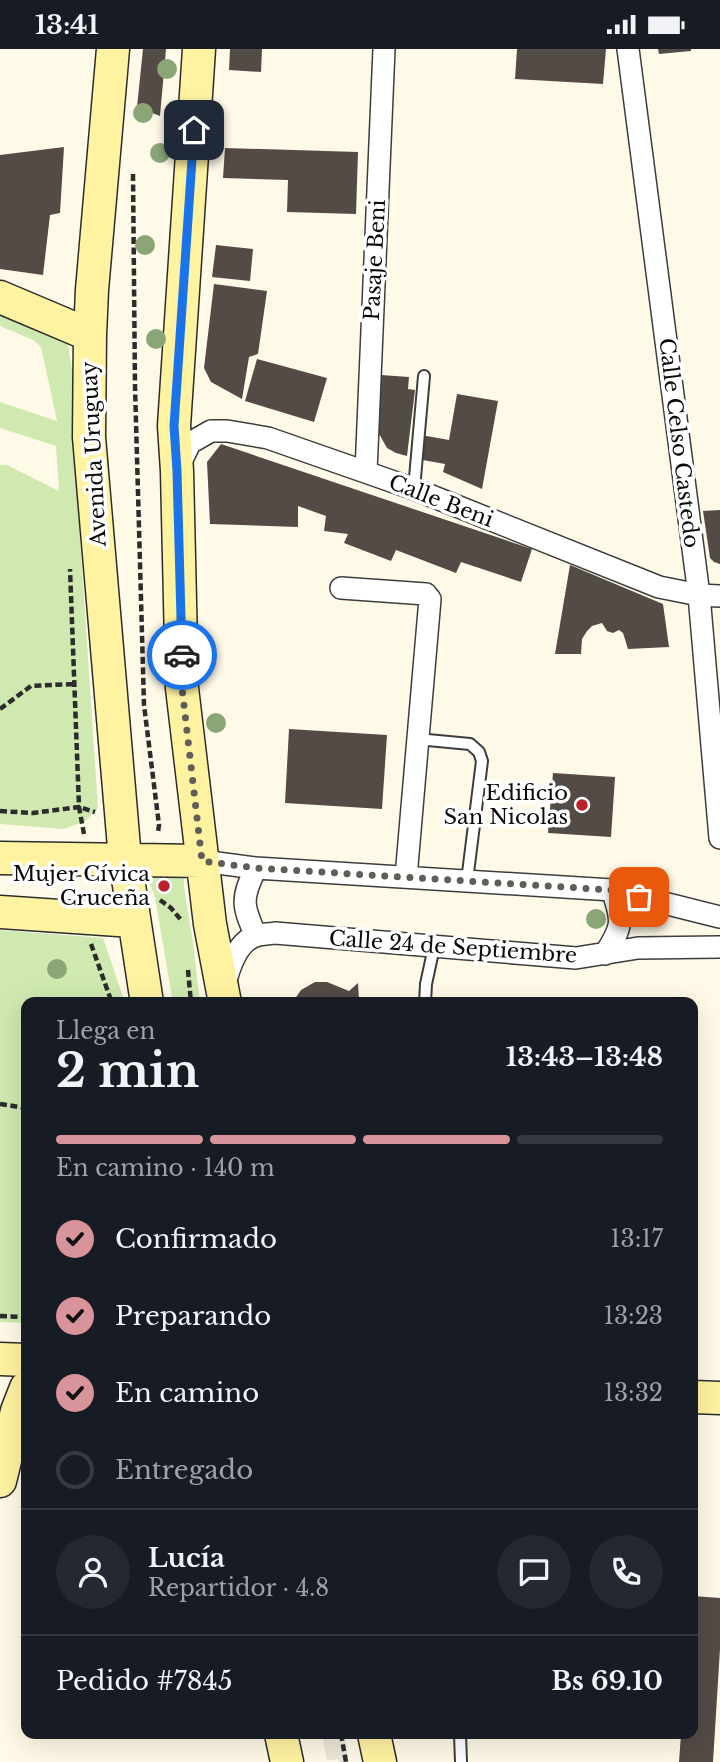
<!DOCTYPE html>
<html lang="es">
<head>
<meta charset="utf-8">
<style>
	:root { --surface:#171b24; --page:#242831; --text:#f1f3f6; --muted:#9ea1a6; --line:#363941; --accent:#d9949b }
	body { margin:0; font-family:"Libre Baskerville",serif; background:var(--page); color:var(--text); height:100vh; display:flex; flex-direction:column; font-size:26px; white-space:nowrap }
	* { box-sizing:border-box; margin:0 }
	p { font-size:23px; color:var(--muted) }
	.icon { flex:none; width:38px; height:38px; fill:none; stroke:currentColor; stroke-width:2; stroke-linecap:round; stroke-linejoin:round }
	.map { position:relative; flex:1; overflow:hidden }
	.side { position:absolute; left:21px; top:948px; width:677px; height:742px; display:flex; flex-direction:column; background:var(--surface); border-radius:14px; box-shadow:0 7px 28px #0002 }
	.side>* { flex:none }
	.pin { position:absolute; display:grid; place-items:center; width:60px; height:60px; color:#fff; margin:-30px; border-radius:14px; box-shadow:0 4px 10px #0006 }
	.courier { position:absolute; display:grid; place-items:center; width:70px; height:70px; margin:-35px; border:5px solid #1a73e8; border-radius:50%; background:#fff; color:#222; box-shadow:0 2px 9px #0007 }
	.overview em { font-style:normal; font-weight:800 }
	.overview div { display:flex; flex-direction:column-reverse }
	.overview { display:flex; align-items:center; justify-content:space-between; height:119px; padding:0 35px }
	h1 { font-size:46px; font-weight:800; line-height:52px }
	.bar { display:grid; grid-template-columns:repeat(4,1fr); gap:10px 7px; align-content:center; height:84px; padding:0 35px }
	.bar i { height:9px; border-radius:5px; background:var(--line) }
	.bar .current { background:var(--accent) }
	.bar p { grid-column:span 4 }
	.line { display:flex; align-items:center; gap:18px; padding:0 35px; border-top:2px solid var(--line) }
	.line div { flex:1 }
	.round { display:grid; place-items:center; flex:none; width:74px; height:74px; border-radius:37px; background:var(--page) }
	ol { padding:0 35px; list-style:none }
	li { display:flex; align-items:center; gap:21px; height:77px }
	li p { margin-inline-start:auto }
	li .icon { padding:7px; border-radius:50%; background:var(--accent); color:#111; stroke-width:4 }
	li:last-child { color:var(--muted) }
	li i { width:38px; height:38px; border:4px solid var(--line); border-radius:50% }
	.status { display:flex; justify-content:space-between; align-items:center; height:49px; padding:0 35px; background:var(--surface); direction:ltr }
	.status svg { height:19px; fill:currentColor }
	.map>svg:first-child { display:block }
	.green { fill:#cfe9b1 }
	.plaza { fill:#ede7d8 }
	.building { fill:#534b46 }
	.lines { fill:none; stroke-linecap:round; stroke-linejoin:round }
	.lane-casing { stroke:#3d3d3d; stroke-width:14 }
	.street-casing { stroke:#3d3d3d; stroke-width:24 }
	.secondary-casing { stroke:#2c2c2c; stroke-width:35 }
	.path { stroke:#2c2c2c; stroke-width:4.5; stroke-dasharray:7 3.5; stroke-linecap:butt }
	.lane { stroke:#fff; stroke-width:10 }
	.street { stroke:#fff; stroke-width:21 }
	.secondary { stroke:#fff3a2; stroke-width:32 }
	.tree { fill:#8aa677 }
	.done { stroke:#605e57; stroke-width:7; stroke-dasharray:0 12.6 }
	.route { stroke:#1a73e8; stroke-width:9 }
	.poi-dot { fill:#bb212b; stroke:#fff; stroke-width:2.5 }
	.labels { text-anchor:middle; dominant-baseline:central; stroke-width:7; stroke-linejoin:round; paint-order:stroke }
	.street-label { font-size:21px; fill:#0a0a0a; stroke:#fff }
	.poi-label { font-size:21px; fill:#0a0a0a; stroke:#fff; text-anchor:end }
</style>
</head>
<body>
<div class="status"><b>13:41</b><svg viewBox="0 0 49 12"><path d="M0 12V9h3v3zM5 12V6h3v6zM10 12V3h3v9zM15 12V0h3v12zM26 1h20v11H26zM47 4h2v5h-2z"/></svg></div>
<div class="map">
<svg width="720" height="1713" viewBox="0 0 720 1713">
	<rect width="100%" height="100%" fill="#fffae7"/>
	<!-- green -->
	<path class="green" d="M0 262 64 289 68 295 75 340 77 443 98 759 86 772 63 780 0 775V416H7L59 442 56 397 0 379V353L57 372 41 298 33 291 0 277Z
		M143 817 184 823V838L193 893 200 954H173L155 848Z
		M0 881 103 889 125 954H26V1274L0 1273Z"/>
	<!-- plaza -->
	<path class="plaza" d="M344 1685 349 1713H339L338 1710 327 1712 323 1690Z"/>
	<!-- building -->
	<path class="building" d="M143 0H166L160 67 137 58Z
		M230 0H262L261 23 229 21Z
		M517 0H606L603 35 515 30Z
		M658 0H691V2L659 5Z
		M64 98 60 164 50 166 43 226 0 220V106Z
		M225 99 358 103 356 165 287 163 288 131 223 129Z
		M216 196 253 200 250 232 212 228Z
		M214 235 267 242 258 305 249 308 242 350 211 333 204 319Z
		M257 310 327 329 314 373 245 352Z
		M381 326 409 328 408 340 415 341 407 407 396 404 387 399 378 383Z
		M457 345 498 352 482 440 443 423 445 415 417 410 421 386 449 391Z
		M221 395 532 500 521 533 461 513 456 524 396 501 391 512 344 494 348 485 324 482 326 467 298 457V478L210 475 207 413Z
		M720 461V515L714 513 710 509 703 462Z
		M570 516 663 555 669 598 628 600 623 584 619 581 613 584 607 582 602 574 592 577 587 582 582 590 581 605H555Z
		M289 680 387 686 382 760 285 754Z
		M553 724 615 728 611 788 548 784Z
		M315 933H327L349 942 358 934 359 951 356 954H292L301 941Z
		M693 1547 720 1549V1600L713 1713H679L681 1685H693Z"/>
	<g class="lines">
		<defs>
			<path id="lane" d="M414 440 424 327
				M417 690 470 695 479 703 482 712 467 832
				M425 954 426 935 434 898
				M460 1685 461 1713"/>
			<path id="street" d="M628 0 699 546 720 789
				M179 417 190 394 211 382H227L268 389 414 440 659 538 699 546 720 547
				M366 423 384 0
				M341 539 426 545 430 550 406 828
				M202 812 256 819 612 841 720 868
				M256 887C242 856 241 850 256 819
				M605 905C623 877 623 872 612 841
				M225 936C229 918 238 891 258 886 263 885 270 885 275 884L576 909 638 899 720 898"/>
			<path id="secondary" d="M113 0 92 241 90 286 89 388 125 810 147 954
				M199 0 174 377 177 422 182 639 210 875 225 954
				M0 248 90 286
				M0 809 202 812
				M0 863 133 872
				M0 1310 26 1311
				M693 1348 720 1349
				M0 1432 17 1362 26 1339
				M281 1685 287 1713
				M374 1685 380 1713"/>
		</defs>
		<!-- lane casing -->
		<use href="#lane" class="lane-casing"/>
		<!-- street casing -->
		<use href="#street" class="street-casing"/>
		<!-- secondary casing -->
		<use href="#secondary" class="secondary-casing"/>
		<!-- path -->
		<path class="path" d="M133 125 135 337 144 656 159 776 158 783
			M0 660 31 637 74 635
			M0 762 33 764 79 758 70 520
			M84 785 79 758 95 763
			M160 851 171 859 181 871
			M91 895 112 954
			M188 921 191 954
			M0 1055 26 1059
			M0 1267 26 1268
			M341 1685 346 1713"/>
		<!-- lane -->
		<use href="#lane" class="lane"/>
		<!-- street -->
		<use href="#street" class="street"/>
		<!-- secondary -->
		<use href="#secondary" class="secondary"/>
	</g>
	<!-- trees -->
	<g class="tree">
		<circle cx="167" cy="20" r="10"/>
		<circle cx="143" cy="64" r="10"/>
		<circle cx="160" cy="104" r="10"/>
		<circle cx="145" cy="196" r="10"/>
		<circle cx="156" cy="290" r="10"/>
		<circle cx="216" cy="674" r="10"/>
		<circle cx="596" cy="870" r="10"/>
		<circle cx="57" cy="920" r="10"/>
	</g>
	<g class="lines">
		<!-- done -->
		<path class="done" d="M182 606V639L202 812 256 819 612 841 639 848"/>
		<!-- route -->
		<path class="route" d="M182 606 177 422 174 377 194 81"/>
	</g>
	<!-- markers -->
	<g class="poi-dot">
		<circle cx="582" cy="756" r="7"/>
		<circle cx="164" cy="837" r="7"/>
	</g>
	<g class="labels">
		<!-- street labels -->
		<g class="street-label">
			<text transform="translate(375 211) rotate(-87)">Pasaje Beni</text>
			<text transform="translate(679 394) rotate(83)">Calle Celso Castedo</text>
			<text transform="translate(94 405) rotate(-93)">Avenida Uruguay</text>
			<text transform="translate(441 452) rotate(21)">Calle Beni</text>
			<text transform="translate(453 898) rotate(4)">Calle 24 de Septiembre</text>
		</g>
		<!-- poi labels -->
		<g class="poi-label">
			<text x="568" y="744">Edificio<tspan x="568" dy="24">San Nicolas</tspan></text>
			<text x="150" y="825">Mujer Cívica<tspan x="150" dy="24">Cruceña</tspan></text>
		</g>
	</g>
</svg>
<div class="pin" style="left:639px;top:848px;background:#ea580c"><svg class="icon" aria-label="bag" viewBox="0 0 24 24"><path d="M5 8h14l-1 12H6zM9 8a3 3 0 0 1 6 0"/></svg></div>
<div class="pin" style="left:194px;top:81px;background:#1f2937"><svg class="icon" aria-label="home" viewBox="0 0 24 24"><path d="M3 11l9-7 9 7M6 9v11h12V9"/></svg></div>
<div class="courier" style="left:182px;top:606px"><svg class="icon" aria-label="car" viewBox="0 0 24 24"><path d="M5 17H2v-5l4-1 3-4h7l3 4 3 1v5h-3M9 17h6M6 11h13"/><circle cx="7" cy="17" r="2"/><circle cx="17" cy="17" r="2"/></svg></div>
<section class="side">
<div class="overview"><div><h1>2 min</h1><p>Llega en</p></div><em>13:43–13:48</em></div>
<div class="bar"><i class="current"></i><i class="current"></i><i class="current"></i><i></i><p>En camino · 140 m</p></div>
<ol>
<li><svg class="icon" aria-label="check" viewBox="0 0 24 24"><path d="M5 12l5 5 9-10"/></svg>Confirmado<p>13:17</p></li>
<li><svg class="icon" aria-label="check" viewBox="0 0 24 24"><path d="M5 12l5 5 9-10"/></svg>Preparando<p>13:23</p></li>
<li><svg class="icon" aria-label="check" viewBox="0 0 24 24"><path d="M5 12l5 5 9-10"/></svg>En camino<p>13:32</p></li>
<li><i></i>Entregado</li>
</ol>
<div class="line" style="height:126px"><a class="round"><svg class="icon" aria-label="person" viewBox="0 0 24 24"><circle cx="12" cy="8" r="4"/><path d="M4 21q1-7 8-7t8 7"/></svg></a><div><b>Lucía</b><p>Repartidor · 4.8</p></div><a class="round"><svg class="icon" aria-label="chat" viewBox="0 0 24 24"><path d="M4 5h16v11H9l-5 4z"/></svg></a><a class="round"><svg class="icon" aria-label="phone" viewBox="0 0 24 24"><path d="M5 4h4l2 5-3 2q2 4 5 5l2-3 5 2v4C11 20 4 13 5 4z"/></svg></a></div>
<div class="line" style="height:91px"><div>Pedido #7845</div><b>Bs 69.10</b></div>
</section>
</div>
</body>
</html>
